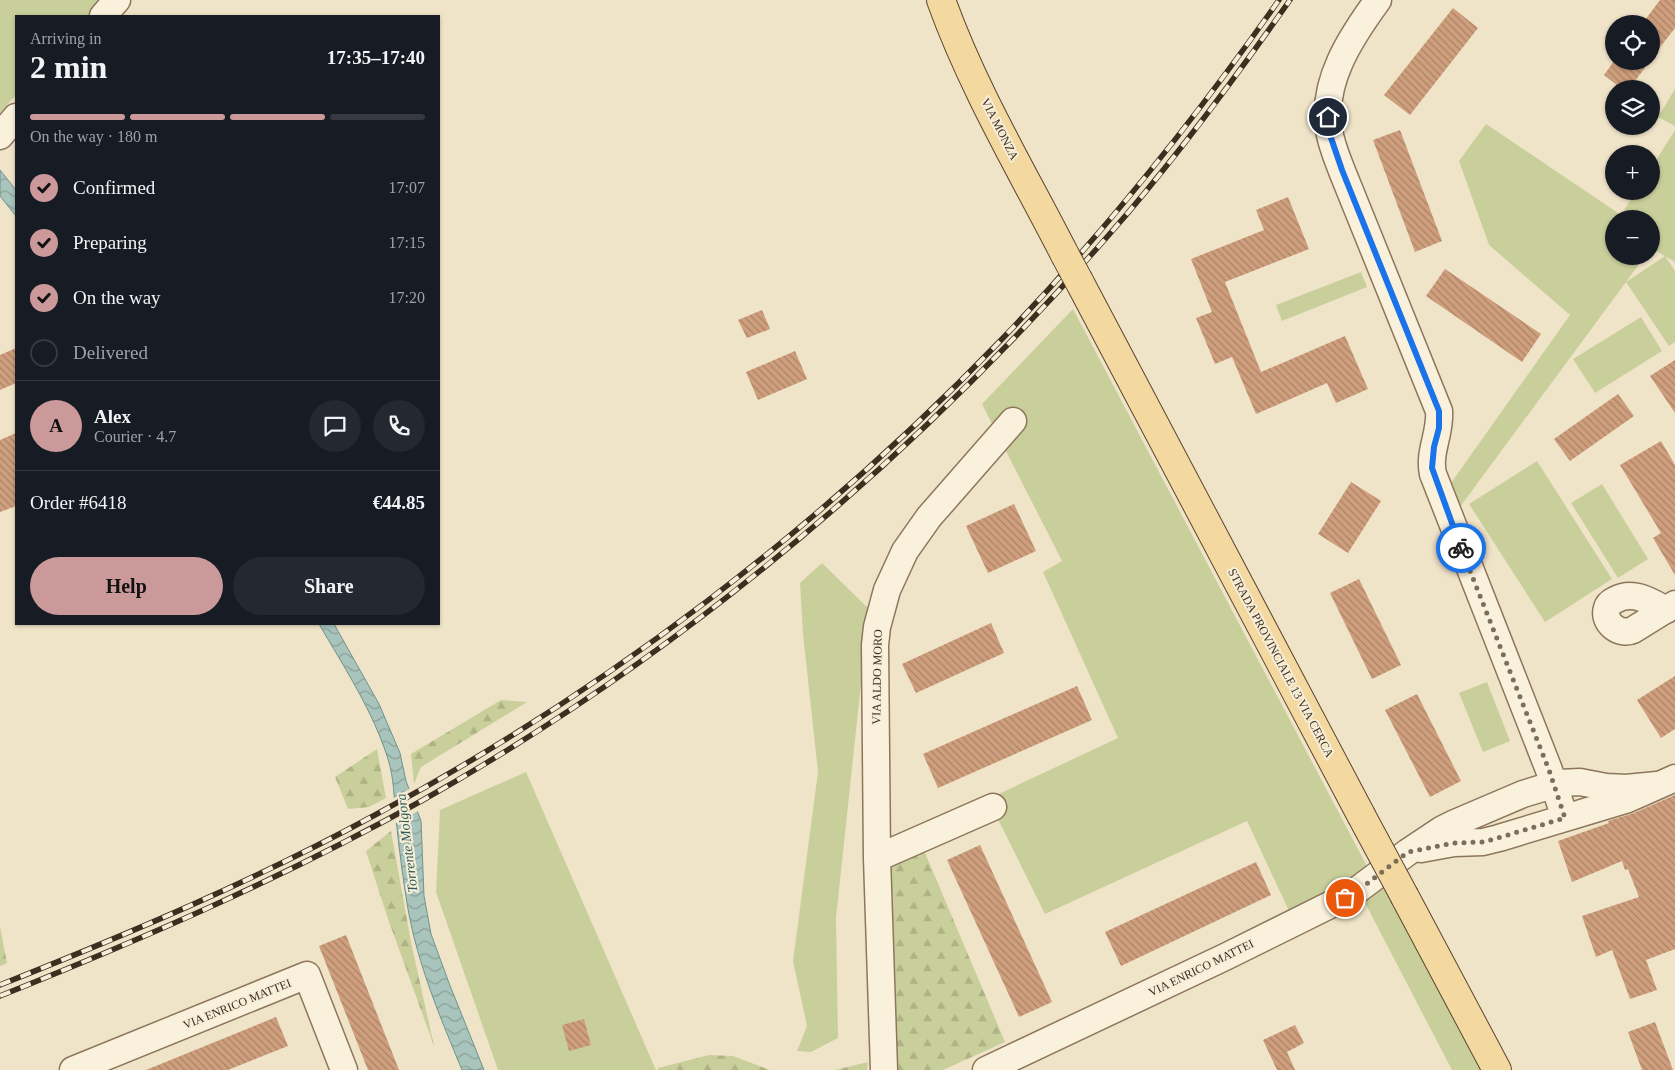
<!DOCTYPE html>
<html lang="en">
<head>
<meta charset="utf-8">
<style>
	:root { --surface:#171b24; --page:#242831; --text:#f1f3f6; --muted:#9ea1a6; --line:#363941; --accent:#cc999b }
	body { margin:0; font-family:"Times New Roman",serif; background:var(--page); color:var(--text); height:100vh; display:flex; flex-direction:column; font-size:19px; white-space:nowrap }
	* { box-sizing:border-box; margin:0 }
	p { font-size:16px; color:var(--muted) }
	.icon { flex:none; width:28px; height:28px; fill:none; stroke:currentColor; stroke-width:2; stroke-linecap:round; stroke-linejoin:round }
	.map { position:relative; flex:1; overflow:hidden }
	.side { position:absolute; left:15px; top:15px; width:425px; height:610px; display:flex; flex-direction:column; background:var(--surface); border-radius:0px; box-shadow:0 1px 4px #0004 }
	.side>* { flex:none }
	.controls { position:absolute; left:1605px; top:15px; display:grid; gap:10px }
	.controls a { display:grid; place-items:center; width:55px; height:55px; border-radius:50%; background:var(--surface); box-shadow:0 1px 4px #0004; font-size:25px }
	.pin { position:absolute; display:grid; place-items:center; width:42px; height:42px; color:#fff; margin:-21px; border:2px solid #fff; border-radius:50%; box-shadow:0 1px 5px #0007 }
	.courier { position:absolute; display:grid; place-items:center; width:50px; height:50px; margin:-25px; border:4px solid #1a73e8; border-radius:50%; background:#fff; color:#222; box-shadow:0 1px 6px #0007 }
	.headline em { font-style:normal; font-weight:700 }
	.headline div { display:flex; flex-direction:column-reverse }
	.headline { display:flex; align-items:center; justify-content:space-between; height:85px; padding:0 15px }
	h1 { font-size:32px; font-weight:700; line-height:38px }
	.bar { display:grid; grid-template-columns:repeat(4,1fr); gap:8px 5px; align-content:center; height:60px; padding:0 15px }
	.bar i { height:6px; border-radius:4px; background:var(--line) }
	.bar .active { background:var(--accent) }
	.bar p { grid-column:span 4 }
	.line { display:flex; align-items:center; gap:12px; padding:0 15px; border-top:1px solid var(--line) }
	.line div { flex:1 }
	.round { display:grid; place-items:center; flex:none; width:52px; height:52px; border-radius:26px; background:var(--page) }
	ol { padding:0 15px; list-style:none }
	li { display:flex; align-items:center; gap:15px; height:55px }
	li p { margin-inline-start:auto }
	li .icon { padding:5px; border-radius:50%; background:var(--accent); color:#111; stroke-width:4 }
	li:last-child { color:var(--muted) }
	li i { width:28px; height:28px; border:2px solid var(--line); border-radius:50% }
	.primary-button { display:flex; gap:10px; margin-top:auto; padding:10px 15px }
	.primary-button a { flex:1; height:58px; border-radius:30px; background:var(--accent); color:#111; font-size:20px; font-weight:700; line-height:58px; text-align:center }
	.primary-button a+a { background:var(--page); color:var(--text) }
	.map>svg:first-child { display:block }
	.green { fill:#c9cf9b }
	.forest { fill:url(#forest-firs) }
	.water { fill:url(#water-waves); stroke:#6f938a }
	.pier { fill:#f0e4c8 }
	.building { fill:url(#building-back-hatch) }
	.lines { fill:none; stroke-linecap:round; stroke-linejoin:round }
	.minor-casing { stroke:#8d765c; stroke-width:29 }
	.major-casing { stroke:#5b4430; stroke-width:30 }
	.minor { stroke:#faf1dc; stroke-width:26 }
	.major { stroke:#f3d9a0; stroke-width:28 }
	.rail-casing { stroke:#3d2e20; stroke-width:5.5 }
	.rail { stroke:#f7eed8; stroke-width:4; stroke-dasharray:11; stroke-linecap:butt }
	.major-bridge-casing { stroke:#5b4430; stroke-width:30; stroke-linecap:butt }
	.major-bridge { stroke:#f3d9a0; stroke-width:28 }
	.done { stroke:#7c6e5b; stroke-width:5; stroke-dasharray:0 9 }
	.route { stroke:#1a73e8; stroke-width:6 }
	.labels { text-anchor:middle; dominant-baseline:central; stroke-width:4; stroke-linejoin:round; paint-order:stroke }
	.street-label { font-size:12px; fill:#3d2e20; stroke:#f7eed8 }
	.water-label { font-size:14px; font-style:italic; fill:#2f5d5a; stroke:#f7eed8 }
</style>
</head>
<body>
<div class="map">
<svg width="1675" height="1070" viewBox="0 0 1675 1070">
	<defs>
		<pattern id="forest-firs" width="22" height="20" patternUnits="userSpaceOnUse" patternTransform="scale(1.25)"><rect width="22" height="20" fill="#c9cf9b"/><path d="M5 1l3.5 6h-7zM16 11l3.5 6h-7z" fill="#aeb285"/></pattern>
		<pattern id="water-waves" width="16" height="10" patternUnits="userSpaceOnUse" patternTransform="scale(1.25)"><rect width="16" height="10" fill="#a9c4bc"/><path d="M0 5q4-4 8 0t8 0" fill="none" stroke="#8ba098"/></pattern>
		<pattern id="building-back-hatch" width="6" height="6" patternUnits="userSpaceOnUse" patternTransform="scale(1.25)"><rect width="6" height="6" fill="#cf9f7d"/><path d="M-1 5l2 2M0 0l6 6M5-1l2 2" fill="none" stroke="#a98266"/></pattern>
	</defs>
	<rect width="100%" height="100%" fill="#f0e4c8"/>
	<!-- green -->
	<path class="green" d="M0 0H102L88 16H16V95L0 113Z
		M1675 89V126L1658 117Z
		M1486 124 1621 215 1636 191H1651V168L1675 130V262L1651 248V219H1614V256H1645L1626 282 1665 256 1675 271V342L1669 346 1626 282 1460 507 1451 483 1570 315 1489 245 1459 161Z
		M1361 272 1367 287 1282 321 1276 305Z
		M1073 309 1369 870 1289 911 1247 821 1045 914 988 799 1118 738 1043 572 1062 561 982 404Z
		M1641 317 1662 351 1595 393 1573 359Z
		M1537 461 1612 579 1545 622 1469 504Z
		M1602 484 1648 559 1618 578 1571 503Z
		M822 563 869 609 836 918 838 1038 811 1052 797 1051 807 1026 793 961 818 772 803 634 800 583Z
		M1487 682 1510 741 1483 752 1459 693Z
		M526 772 656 1070H498L436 892 440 810Z
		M1384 885 1484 1070H1452L1363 899Z"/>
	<!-- forest -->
	<path class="forest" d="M501 700 527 702 421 767 414 784 411 754Z
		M377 749 386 798 369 807 348 809 335 777Z
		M391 831 411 942 434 1046 387 916 366 851Z
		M923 848 1005 1042 943 1070H897L888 864Z
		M0 927 7 963 0 966Z
		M709 1055 733 1056 770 1070H658V1068Z
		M868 1062 867 1070H835Z"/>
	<!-- water -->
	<path class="water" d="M0 170 16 190V216L0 196Z
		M319 624H334L379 704 400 753 406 781 421 821 424 896 431 934 449 983 484 1070H462C440 1017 418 965 408 909 403 879 399 849 396 819 394 798 394 778 388 759 373 711 344 667 319 624Z"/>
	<!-- pier -->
	<path class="pier" d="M411 788 420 810 394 824 392 799Z"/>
	<!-- building -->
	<path class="building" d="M1660 0H1675V28L1651 59V24H1642Z
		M1453 8 1478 28 1410 115 1384 95Z
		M1614 61H1650L1629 89H1622L1604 75Z
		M1400 130 1442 241 1415 252 1373 140Z
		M1288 197 1309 249 1225 282 1261 372 1345 336 1368 389 1336 403 1327 383 1256 414 1232 357 1215 364 1196 318 1212 312 1191 259 1264 230 1256 210Z
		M1445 269 1541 334 1522 362 1426 296Z
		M762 310 770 329 747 338 738 320Z
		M16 348V383L0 390V355Z
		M795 351 807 379 758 400 746 372Z
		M1675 360V413L1650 376Z
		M1618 394 1634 416 1570 461 1554 439Z
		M16 433V506L0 512V440Z
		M1661 441 1675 465V575L1653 538 1661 533 1620 465Z
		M1351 482 1381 501 1348 553 1318 534Z
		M1014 504 1036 551 988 573 966 526Z
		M1359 579 1401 665 1372 679 1330 593Z
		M991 623 1004 653 916 693 902 664Z
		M1675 676V729L1661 738 1637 700Z
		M1077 686 1092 720 938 788 923 754Z
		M1417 694 1461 781 1430 797 1385 710Z
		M1675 795V949L1646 960 1657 990 1630 999 1612 950 1596 957 1582 916 1639 897 1628 869 1625 870 1622 861 1572 882 1558 841 1609 823 1608 821 1634 813Z
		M980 845 1052 1002 1019 1017 947 860Z
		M1256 862 1271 895 1121 966 1105 932Z
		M346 935 399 1070H368L319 946Z
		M276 1017 288 1046 228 1070H146Z
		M584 1019 591 1045 569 1051 562 1025Z
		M1655 1022 1673 1070H1642L1628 1032Z
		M1295 1025 1304 1043 1287 1052 1295 1070H1277L1263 1040Z"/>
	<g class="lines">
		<defs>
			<path id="minor" d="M1378 0C1351 37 1321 82 1329 130 1331 144 1337 158 1342 171L1439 411C1441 433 1428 452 1433 474L1549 770 1565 818
				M103 16 117 0
				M0 136 16 117
				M1666 610C1650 601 1633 590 1615 600 1611 602 1608 604 1607 608 1602 623 1620 636 1633 630L1675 604
				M1421 849 1454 843 1483 842 1499 838 1628 799 1675 778
				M877 858 993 807
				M73 1070 307 975 344 1070
				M884 1070 877 858 875 645 877 627 887 590 905 551 929 517 1013 421
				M986 1070 1225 957 1352 894 1408 852 1441 830 1455 823 1523 794 1559 783 1580 782 1606 787 1626 788 1657 785"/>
			<path id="major" d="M941 0C973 89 1022 171 1065 255
				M1079 281 1361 815
				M1405 897 1497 1070"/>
		</defs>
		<!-- minor casing -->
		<use href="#minor" class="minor-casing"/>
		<!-- major casing -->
		<use href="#major" class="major-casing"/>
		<!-- minor -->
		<use href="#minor" class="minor"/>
		<!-- major -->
		<use href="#major" class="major"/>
		<defs>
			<path id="rail" d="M0 985C128 934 254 881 375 815 607 690 820 528 1003 338 1104 233 1195 119 1279 0
				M0 996C145 938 287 876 423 800 682 654 911 460 1107 237 1173 162 1233 81 1290 0"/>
		</defs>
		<!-- rail casing -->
		<use href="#rail" class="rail-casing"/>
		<!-- rail -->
		<use href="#rail" class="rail"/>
		<defs>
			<path id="major-bridge" d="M1065 255 1079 281
				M1361 815 1405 897"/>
		</defs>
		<!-- major-bridge casing -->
		<use href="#major-bridge" class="major-bridge-casing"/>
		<!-- major-bridge -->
		<use href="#major-bridge" class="major-bridge"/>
	</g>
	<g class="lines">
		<!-- done -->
		<path class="done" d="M1345 898 1356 892 1408 852 1454 843 1484 842 1565 818 1549 770 1461 548"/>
		<!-- route -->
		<path class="route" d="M1328 117 1329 132 1342 170 1439 411V428L1434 447 1432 468 1461 548"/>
	</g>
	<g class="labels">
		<!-- street labels -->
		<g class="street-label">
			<text transform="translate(1000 129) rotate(63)">VIA MONZA</text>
			<text transform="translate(1281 663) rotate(62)">STRADA PROVINCIALE 13 VIA CERCA</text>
			<text transform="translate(877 677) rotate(-89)">VIA ALDO MORO</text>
			<text transform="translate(1201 968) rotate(-26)">VIA ENRICO MATTEI</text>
			<text transform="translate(237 1004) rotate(-22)">VIA ENRICO MATTEI</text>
		</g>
		<!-- water labels -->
		<g class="water-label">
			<text transform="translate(407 843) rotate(-97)">Torrente Molgora</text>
		</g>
	</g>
</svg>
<div class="controls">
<a><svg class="icon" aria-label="locate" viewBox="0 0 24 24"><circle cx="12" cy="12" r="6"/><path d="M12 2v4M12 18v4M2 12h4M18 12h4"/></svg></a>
<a><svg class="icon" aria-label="layers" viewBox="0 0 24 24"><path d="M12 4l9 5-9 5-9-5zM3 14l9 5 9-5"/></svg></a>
<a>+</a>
<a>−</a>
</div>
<div class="pin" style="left:1345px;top:898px;background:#ea580c"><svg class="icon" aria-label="bag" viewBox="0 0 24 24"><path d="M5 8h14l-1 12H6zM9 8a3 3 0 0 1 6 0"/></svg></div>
<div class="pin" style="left:1328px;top:117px;background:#1f2937"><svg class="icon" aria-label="home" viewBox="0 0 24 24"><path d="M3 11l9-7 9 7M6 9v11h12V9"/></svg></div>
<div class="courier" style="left:1461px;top:548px"><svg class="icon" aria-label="bike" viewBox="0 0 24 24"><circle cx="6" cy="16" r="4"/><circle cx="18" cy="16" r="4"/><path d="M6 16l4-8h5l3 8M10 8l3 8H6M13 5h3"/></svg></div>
<section class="side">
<div class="headline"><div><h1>2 min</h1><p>Arriving in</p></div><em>17:35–17:40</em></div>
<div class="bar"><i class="active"></i><i class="active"></i><i class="active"></i><i></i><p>On the way · 180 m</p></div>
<ol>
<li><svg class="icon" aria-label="check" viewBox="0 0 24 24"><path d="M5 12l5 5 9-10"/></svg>Confirmed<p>17:07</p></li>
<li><svg class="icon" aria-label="check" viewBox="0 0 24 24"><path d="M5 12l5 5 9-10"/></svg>Preparing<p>17:15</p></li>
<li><svg class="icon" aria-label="check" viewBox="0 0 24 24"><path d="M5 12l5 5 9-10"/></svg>On the way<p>17:20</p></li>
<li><i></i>Delivered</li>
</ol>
<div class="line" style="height:90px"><b class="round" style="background:var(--accent);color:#111">A</b><div><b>Alex</b><p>Courier · 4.7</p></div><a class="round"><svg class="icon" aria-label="chat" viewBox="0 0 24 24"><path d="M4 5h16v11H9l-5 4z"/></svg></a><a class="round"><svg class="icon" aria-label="phone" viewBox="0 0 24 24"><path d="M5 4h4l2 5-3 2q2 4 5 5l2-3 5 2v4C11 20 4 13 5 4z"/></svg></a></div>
<div class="line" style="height:65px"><div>Order #6418</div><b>€44.85</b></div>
<div class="primary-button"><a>Help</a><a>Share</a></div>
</section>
</div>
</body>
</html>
